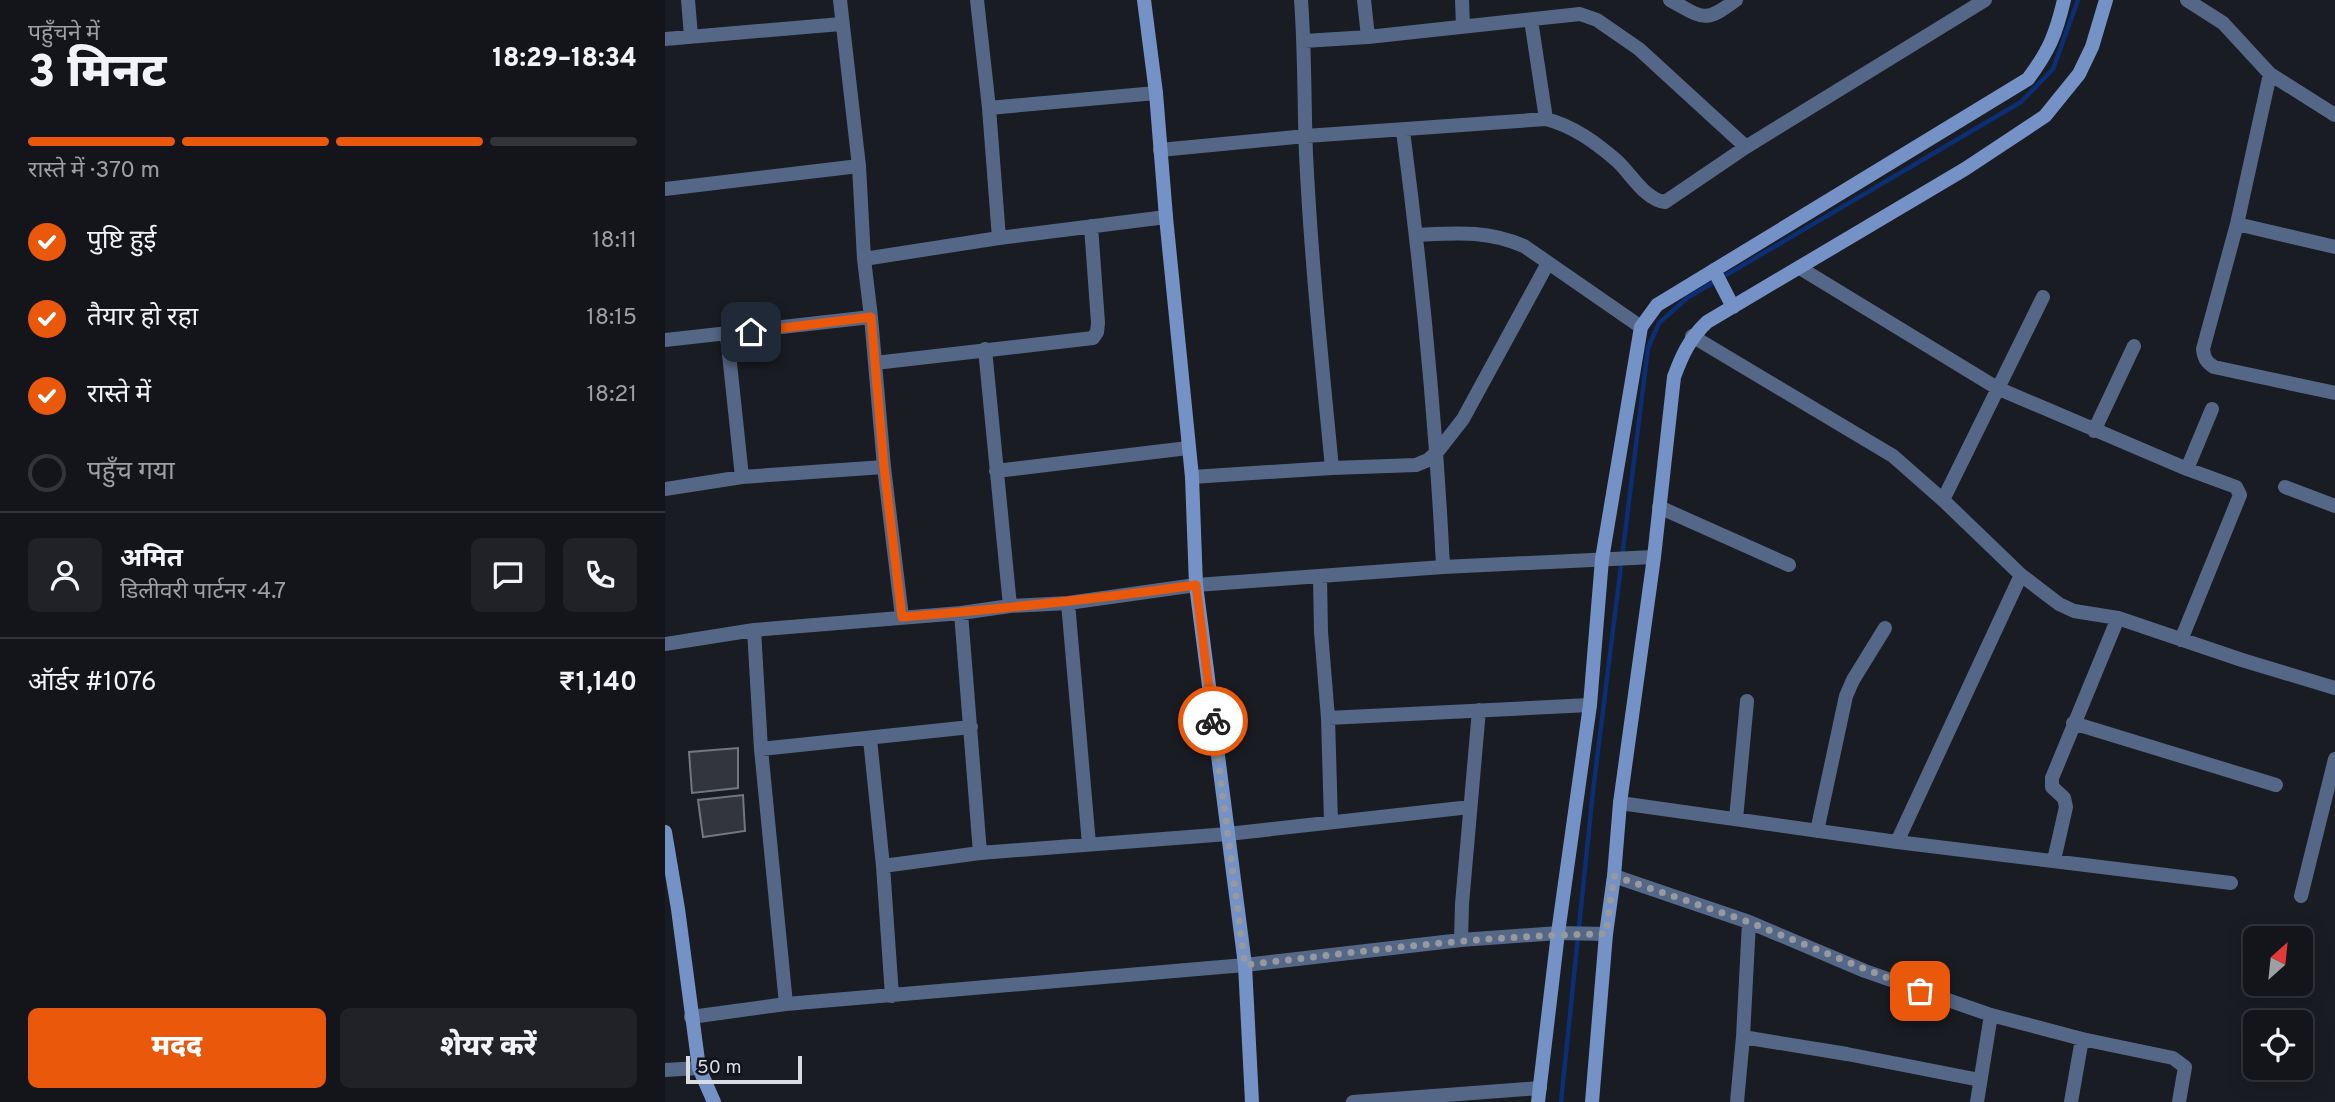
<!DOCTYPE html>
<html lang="hi">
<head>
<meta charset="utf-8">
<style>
	:root { --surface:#13151a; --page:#202227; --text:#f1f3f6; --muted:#9d9fa2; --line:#323439; --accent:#ea580c }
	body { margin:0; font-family:Overpass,"Noto Sans Devanagari",sans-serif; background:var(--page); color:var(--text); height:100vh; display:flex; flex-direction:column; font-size:26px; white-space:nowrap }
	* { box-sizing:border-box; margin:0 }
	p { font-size:23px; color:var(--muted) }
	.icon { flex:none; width:38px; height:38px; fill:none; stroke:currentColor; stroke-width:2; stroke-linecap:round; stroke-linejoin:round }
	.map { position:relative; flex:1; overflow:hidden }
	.details { display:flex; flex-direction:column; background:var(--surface); width:665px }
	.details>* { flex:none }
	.needle { width:46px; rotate:27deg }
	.fabs { position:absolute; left:1578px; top:926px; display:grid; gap:14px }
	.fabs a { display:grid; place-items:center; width:70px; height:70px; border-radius:10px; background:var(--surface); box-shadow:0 4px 18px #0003,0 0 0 2px var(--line); font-size:35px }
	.scale { position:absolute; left:21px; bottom:18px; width:116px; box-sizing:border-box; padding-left:7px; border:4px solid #dadce1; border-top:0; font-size:19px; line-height:24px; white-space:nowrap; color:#dadce1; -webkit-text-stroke:5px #101319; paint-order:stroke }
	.pin { position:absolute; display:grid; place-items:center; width:60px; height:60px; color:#fff; margin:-30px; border-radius:14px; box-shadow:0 4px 10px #0006 }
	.courier { position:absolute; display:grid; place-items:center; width:70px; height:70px; margin:-35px; border:5px solid #ea580c; border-radius:50%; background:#fff; color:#222; box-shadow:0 2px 9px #0007 }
	.headline em { font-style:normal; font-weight:800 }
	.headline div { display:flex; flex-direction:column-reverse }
	.headline { display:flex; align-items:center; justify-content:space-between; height:119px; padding:0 28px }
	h1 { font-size:46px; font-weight:800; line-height:52px }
	.bar { display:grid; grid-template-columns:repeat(4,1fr); gap:10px 7px; align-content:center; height:84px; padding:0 28px }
	.bar i { height:9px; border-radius:5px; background:var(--line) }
	.bar .current { background:var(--accent) }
	.bar p { grid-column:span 4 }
	.line { display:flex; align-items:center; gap:18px; padding:0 28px; border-top:2px solid var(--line) }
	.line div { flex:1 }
	.round { display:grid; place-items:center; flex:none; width:74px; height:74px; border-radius:10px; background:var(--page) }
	ol { padding:0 28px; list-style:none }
	li { display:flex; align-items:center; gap:21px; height:77px }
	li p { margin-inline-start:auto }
	li .icon { padding:7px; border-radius:50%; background:var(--accent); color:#fff; stroke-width:4 }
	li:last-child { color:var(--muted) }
	li i { width:38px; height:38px; border:4px solid var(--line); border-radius:50% }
	.button { display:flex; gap:14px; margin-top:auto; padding:14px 28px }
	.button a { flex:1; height:80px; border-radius:10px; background:var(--accent); color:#fff; font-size:28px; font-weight:800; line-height:80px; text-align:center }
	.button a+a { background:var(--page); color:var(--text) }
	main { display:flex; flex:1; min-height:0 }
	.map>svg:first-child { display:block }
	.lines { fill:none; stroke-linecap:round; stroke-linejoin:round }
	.stream { stroke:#0c2e74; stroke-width:4.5 }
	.building { fill:#32353c; stroke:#72777e; stroke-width:2 }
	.street { stroke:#556787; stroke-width:14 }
	.secondary { stroke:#7592c6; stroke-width:14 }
	.done { stroke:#96999e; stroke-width:7; stroke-dasharray:0 12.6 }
	.route { stroke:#ea580c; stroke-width:9 }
</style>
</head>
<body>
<main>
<section class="details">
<div class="headline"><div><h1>3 मिनट</h1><p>पहुँचने में</p></div><em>18:29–18:34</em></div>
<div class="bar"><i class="current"></i><i class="current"></i><i class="current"></i><i></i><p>रास्ते में · 370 m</p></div>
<ol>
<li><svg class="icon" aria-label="check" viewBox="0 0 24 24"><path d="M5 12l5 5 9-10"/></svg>पुष्टि हुई<p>18:11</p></li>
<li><svg class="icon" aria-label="check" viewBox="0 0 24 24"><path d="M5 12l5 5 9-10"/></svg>तैयार हो रहा<p>18:15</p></li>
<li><svg class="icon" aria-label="check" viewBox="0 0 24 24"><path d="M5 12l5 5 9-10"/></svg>रास्ते में<p>18:21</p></li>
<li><i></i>पहुँच गया</li>
</ol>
<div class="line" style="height:126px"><a class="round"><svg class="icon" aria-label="person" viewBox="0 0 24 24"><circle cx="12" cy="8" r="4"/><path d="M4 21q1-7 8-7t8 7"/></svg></a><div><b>अमित</b><p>डिलीवरी पार्टनर · 4.7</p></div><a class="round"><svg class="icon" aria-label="chat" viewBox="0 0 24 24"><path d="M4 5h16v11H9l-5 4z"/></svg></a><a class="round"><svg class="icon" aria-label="phone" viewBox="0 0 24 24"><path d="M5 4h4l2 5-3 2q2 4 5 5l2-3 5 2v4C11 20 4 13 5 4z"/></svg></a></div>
<div class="line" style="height:91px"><div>ऑर्डर #1076</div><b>₹1,140</b></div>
<div class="button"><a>मदद</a><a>शेयर करें</a></div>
</section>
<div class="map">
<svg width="1670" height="1102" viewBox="0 0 1670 1102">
	<rect width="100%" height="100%" fill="#191c22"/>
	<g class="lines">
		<!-- stream -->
		<path class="stream" d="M896 1102 928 791 983 348 994 323 1022 298 1356 102 1388 69 1413 0"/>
	</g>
	<!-- building -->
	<path class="building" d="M73 748V788L27 793 24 752Z
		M78 795 80 831 38 837 33 800Z"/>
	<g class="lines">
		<!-- street -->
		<path class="street" d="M23 0 26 36
			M175 0 194 166 199 259 206 317 219 467 237 617
			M312 0 324 108 334 238
			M636 0C640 52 639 103 641 154 646 259 657 364 667 468
			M699 0 703 37
			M797 0 798 26
			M1005 0C1038 18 1039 24 1071 0
			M1522 0 1558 23 1605 74 1670 115
			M866 20 881 119
			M0 39 176 24
			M639 41 703 37 915 14 932 20 974 49 1081 147 1320 0
			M1605 74 1572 224 1538 349C1539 358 1541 362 1549 367L1670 393
			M324 108 491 93
			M738 131C757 276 771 421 778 567
			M495 150 641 136 881 119C908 126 930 142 951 160 965 172 980 200 1000 202L1081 147
			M0 189 194 166
			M1572 224 1670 247
			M751 235C792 233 821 230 859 246L976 327
			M199 259 334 238 501 217
			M1135 268 1332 388 1522 469 1547 409
			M62 335 77 477
			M1027 336 1228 456 1278 500 1356 575 1394 604 1409 611 1453 618 1577 660 1670 688
			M0 340 206 317
			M320 349 345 606
			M210 363 428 338 432 332 433 323 426 226
			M1429 431 1469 346
			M331 471 523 448
			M527 477 667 468 751 465 763 460 773 451 798 419 883 263
			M1620 487 1670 506
			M0 489 77 477 219 467
			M1278 500 1378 297
			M994 507 1124 565
			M655 577 656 632 663 718 666 822
			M403 603 424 844
			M296 613 315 853
			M89 630 96 749 121 1004
			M1516 640 1575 495 1571 487 1522 469
			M0 644 89 630 296 613 345 606 403 603 531 585 778 567 989 557
			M663 718 925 705
			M1408 723 1611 785
			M205 739 218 866 227 996
			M96 749 306 727
			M955 803 1232 842 1566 883
			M1071 819 1082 701
			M1152 831 1181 696 1188 680 1220 628
			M1232 842 1356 575
			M1389 860 1401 807 1399 798 1387 787V778L1453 618
			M218 866 315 853 563 834 805 807
			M949 876 1084 922 1200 971 1326 1015 1417 1039 1508 1058 1520 1067 1514 1102
			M1636 896 1670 759
			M796 940 797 904 814 710
			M26 1017 121 1004 580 965 796 940 893 933 941 934
			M1078 1037 1182 1054 1315 1080
			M0 1070 34 1068
			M688 1102 875 1088
			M1072 1102 1078 1037 1084 922
			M1312 1102 1326 1015
			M1406 1102 1417 1039"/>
		<!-- secondary -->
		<path class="secondary" d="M479 0 491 93 501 217 527 477 531 585 580 965 587 1102
			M1049 270 1068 307
			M0 832 13 909 34 1068 49 1102
			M873 1102 893 933 925 705 937 559 976 327 992 305 1363 79C1384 51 1391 34 1399 0
			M927 1102 941 934 949 876 955 803 989 557 1009 377C1017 355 1025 338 1042 322L1300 169 1380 116 1414 74 1427 47 1441 0"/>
	</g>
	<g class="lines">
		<!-- done -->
		<path class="done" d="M548 721 580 965C700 951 820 935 941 934L949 876 1084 922 1255 991"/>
		<!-- route -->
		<path class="route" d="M86 332 206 317 219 467 237 617C335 609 433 599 531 585L548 721"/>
	</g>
</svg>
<div class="fabs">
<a><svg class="needle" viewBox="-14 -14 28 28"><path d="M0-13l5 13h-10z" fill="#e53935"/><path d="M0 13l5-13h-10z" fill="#9d9fa2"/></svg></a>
<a><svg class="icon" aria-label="locate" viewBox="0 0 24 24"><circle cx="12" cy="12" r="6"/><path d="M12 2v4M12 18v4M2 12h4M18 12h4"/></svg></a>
</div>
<div class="scale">50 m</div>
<div class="pin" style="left:1255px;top:991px;background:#ea580c"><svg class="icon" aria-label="bag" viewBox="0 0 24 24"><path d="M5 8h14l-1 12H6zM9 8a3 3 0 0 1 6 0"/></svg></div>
<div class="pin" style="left:86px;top:332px;background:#1f2937"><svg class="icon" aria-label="home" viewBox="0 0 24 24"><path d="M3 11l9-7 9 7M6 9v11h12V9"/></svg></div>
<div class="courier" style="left:548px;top:721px"><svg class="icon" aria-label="bike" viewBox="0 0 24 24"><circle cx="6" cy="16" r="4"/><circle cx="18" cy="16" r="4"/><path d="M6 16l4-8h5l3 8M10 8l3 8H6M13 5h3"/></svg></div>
</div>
</main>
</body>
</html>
